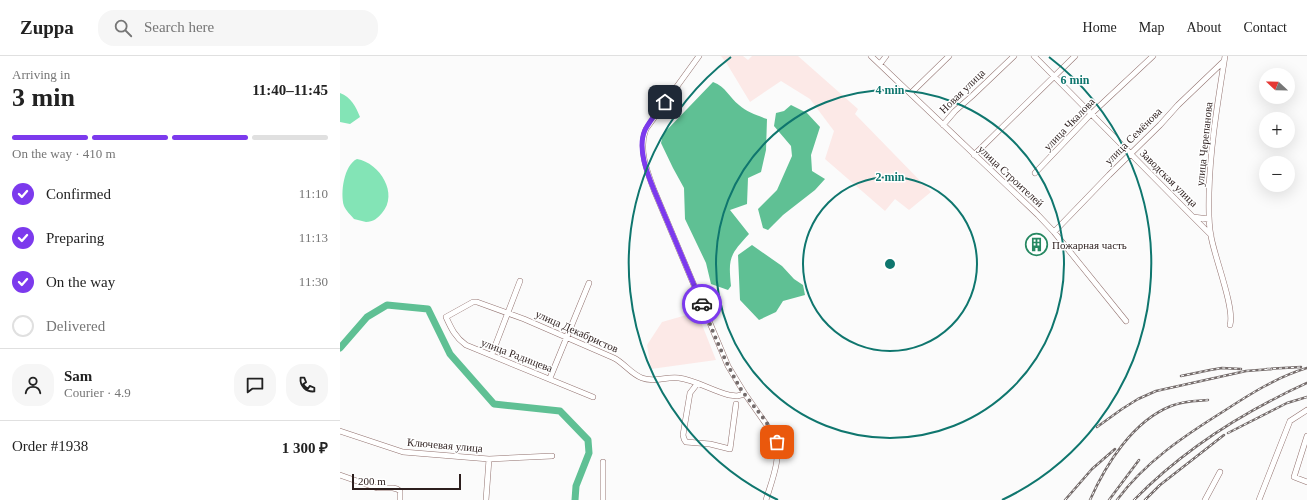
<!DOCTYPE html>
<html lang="en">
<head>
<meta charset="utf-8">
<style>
	:root { --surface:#fff; --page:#f6f6f6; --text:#222; --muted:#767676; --line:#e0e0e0; --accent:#7c3aed }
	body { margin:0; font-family:Georgia,serif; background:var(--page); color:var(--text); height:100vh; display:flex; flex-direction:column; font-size:15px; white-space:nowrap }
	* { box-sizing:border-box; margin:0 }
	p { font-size:13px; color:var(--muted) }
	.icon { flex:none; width:22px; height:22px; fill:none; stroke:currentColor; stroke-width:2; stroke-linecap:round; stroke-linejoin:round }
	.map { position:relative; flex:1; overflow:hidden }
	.drawer { display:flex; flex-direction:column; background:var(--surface); width:340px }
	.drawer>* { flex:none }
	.needle { width:26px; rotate:292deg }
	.fabs { position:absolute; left:919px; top:12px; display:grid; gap:8px }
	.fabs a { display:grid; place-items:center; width:36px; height:36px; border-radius:50%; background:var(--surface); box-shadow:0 4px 16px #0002; font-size:20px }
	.scale { position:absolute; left:12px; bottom:10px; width:109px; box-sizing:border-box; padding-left:4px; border:2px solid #2c1e1d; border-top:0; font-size:11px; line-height:14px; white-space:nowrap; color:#2c1e1d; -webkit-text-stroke:3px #fff; paint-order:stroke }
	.pin { position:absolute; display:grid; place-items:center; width:34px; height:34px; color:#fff; margin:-17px; border-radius:8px; box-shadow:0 2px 6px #0006 }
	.courier { position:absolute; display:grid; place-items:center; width:40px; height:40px; margin:-20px; border:3px solid #7c3aed; border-radius:50%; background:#fff; color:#222; box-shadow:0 1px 5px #0007 }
	.head em { font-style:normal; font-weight:700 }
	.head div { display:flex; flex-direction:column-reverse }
	.head { display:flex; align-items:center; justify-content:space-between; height:68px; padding:0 12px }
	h1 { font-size:26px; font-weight:700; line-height:30px }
	.bar { display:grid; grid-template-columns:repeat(4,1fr); gap:6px 4px; align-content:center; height:48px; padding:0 12px }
	.bar i { height:5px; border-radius:3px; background:var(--line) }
	.bar .on { background:var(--accent) }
	.bar p { grid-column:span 4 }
	.line { display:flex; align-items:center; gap:10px; padding:0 12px; border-top:1px solid var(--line) }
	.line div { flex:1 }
	.round { display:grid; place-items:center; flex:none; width:42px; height:42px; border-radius:16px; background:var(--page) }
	ol { padding:0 12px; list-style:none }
	li { display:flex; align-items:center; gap:12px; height:44px }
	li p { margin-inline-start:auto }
	li .icon { padding:4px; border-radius:50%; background:var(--accent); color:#fff; stroke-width:4 }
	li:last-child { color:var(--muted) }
	li i { width:22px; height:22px; border:2px solid var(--line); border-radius:50% }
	header { display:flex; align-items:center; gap:24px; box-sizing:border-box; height:56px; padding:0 20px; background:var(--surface); border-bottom:1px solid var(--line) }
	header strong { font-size:19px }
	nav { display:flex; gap:22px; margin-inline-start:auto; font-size:14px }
	.search { width:280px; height:36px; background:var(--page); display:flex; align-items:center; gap:10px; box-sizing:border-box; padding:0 14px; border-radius:16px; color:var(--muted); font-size:15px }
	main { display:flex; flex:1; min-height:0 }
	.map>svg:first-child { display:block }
	.built { fill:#fce9e7 }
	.forest { fill:#83e4b6 }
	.water { fill:#5fc094 }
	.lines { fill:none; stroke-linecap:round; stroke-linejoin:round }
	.river { stroke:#5fc094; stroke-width:7 }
	.minor-casing { stroke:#92726f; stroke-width:6 }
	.minor { stroke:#fff; stroke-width:5 }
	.rail-casing { stroke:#756c6b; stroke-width:2.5 }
	.rail { stroke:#fff; stroke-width:1; stroke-dasharray:3; stroke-linecap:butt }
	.done { stroke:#746b6b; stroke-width:4; stroke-dasharray:0 7.2 }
	.route { stroke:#7c3aed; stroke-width:5 }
	.ring { fill:none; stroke:#0f766e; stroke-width:2 }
	.labels { text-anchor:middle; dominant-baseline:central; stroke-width:3; stroke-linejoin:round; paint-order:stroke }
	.street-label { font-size:11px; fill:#2c1e1d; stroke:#fff }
	.poi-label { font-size:11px; fill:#2c1e1d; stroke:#fff; text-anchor:start }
	.centre { fill:#0f766e; stroke:#fff; stroke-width:2 }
	.ring-label { font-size:12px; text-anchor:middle; font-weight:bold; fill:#0f766e; stroke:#fff; stroke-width:3; stroke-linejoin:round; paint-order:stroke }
</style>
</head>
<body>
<header>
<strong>Zuppa</strong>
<div class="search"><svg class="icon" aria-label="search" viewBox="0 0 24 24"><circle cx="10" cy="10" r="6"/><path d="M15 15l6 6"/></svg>Search here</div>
<nav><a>Home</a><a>Map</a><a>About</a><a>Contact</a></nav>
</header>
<main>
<section class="drawer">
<div class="head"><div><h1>3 min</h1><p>Arriving in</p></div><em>11:40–11:45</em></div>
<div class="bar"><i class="on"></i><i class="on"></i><i class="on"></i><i></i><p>On the way · 410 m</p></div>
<ol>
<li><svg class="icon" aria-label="check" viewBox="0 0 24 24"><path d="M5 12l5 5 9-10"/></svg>Confirmed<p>11:10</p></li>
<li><svg class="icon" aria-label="check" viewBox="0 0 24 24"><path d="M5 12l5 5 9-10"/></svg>Preparing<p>11:13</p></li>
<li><svg class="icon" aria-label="check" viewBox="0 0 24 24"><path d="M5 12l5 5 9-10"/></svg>On the way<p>11:30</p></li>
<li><i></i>Delivered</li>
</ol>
<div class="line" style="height:72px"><a class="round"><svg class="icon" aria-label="person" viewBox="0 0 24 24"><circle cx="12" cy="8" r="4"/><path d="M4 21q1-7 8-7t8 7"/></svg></a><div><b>Sam</b><p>Courier · 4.9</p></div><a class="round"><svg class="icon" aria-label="chat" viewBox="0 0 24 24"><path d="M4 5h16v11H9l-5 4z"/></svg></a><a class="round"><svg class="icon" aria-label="phone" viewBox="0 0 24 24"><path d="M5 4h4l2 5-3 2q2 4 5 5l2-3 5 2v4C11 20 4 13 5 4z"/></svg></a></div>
<div class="line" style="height:52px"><div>Order #1938</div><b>1 300 ₽</b></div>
</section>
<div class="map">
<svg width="967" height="444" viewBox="0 0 967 444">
	<rect width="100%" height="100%" fill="#fbfbfb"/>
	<!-- built -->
	<path class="built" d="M381 0H403L408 4 412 0H458L518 53 515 58 591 136 569 154 555 143 545 155 485 103 494 75 470 43 441 25 410 46 387 8Z
		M357 256 376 304 311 313 307 289 322 266Z"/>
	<!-- forest -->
	<path class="forest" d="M0 37C11 41 16 51 20 61L10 68 0 66Z
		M17 103C40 107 59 138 42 157 38 162 33 166 26 166 22 165 18 164 14 163 11 159 6 155 4 150 0 137 4 109 17 103Z"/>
	<!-- water -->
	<path class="water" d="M373 26C386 31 389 41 399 49 407 56 416 59 427 63L426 94 421 116 408 122 407 148 390 154 409 178C390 199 388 201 391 230L388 234 371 228 366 207 345 163 344 132 333 112 321 87 323 78Z
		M451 49 467 57 480 71 471 99 472 115 485 123 475 134 443 159 428 174 423 172 418 153 437 134 452 100 451 90 434 70 436 57 444 55Z
		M412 189 442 210 454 223 463 229 465 239 443 245 436 256 419 264 400 244 398 199Z"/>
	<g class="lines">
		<!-- river -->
		<path class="river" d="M0 292 27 261 47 249 88 253 110 298 154 348 220 355 248 384 249 397 236 430 235 444"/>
		<defs>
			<path id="minor" d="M359 0 306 73C298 93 307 115 314 134L388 310 405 338 435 381C442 401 432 424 426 444
				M531 0 698 159 714 176 786 265
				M694 0 853 161 869 163
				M885 0C878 45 870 91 869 137 869 151 868 166 871 180 874 200 895 252 890 269
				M540 8 546 0
				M571 37 609 0
				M603 69 615 55 632 40 674 0
				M634 99 735 0
				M695 117 751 58 813 0
				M853 161 871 179
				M714 176 769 119 820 69 838 49 884 5
				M152 298 180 225
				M210 322 249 227
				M357 328 350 337 343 379 344 383 346 386 370 388 390 393 396 348
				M253 341 126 289C115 281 111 272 106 261L133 246H137L184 263 274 302C284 307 291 318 302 322 314 327 327 320 339 322 355 324 373 335 389 339L397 340 405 338
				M0 375 63 396 149 403 212 400
				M967 380 954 421 967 426
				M263 406V444
				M0 419 37 432H53L57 433 60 435V444
				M146 444 149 403
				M865 444 880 416
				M919 444 950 365 967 354"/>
		</defs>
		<!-- minor casing -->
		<use href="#minor" class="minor-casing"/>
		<!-- minor -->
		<use href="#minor" class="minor"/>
		<defs>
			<path id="rail" d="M927 313 961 311
				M841 320 870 314 882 312 901 313
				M757 371 782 353 798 343 816 335 906 315 932 313
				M888 377 947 347 967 341
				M725 444 752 413 775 393
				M750 444C766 408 793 365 831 350 843 345 855 345 868 344
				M769 444 799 404
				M777 444C805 406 844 380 884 355 910 338 937 321 967 312
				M794 444C843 394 903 356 967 327
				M805 444 820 429 884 379"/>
		</defs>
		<!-- rail casing -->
		<use href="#rail" class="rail-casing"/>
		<!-- rail -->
		<use href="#rail" class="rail"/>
	</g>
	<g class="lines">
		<!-- done -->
		<path class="done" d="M362 248C373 276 384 304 399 330 410 348 430 366 437 386"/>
		<!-- route -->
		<path class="route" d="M325 46C318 55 310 64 305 74 297 92 307 117 314 134L362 248"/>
	</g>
	<!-- distance rings -->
	<g class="ring">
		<circle cx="550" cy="208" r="87"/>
		<circle cx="550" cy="208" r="174"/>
		<path d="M438 444A261 261 0 0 1 391 1M709 1A261 261 0 0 1 662 444"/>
	</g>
	<!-- icons -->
	<defs>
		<symbol id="building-ring" viewBox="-11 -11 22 22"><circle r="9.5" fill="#fff" stroke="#278862" stroke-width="1.5"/><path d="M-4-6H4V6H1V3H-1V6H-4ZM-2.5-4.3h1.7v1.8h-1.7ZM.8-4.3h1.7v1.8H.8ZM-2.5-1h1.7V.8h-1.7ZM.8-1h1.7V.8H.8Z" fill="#278862"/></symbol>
	</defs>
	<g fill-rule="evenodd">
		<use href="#building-ring" x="684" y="176" width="25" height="25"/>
	</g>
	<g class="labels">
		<!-- street labels -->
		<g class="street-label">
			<text transform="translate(622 35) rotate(-44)">Новая улица</text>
			<text transform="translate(729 68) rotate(-46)">улица Чкалова</text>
			<text transform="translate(793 80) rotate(-45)">улица Семёнова</text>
			<text transform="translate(864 88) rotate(-84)">улица Черепанова</text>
			<text transform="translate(671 120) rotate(43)">улица Строителей</text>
			<text transform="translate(829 122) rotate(45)">Заводская улица</text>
			<text transform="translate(237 275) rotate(24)">улица Декабристов</text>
			<text transform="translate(177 299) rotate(21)">улица Радищева</text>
			<text transform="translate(105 389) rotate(5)">Ключевая улица</text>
		</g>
		<!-- poi labels -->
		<g class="poi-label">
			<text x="712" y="189">Пожарная часть</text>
		</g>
	</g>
	<circle cx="550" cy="208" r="6" class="centre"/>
	<g class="ring-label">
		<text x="735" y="28">6 min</text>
		<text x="550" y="38">4 min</text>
		<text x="550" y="125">2 min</text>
	</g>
</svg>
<div class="fabs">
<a><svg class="needle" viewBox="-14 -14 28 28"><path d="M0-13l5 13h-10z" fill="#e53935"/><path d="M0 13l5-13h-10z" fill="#767676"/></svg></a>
<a>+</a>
<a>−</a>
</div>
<div class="scale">200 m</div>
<div class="pin" style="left:437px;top:386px;background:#ea580c"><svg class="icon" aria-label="bag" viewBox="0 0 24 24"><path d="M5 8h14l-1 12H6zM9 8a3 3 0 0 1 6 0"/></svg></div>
<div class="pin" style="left:325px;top:46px;background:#1f2937"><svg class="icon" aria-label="home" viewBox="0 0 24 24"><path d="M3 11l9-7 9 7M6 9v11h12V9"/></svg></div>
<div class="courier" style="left:362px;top:248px"><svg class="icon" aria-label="car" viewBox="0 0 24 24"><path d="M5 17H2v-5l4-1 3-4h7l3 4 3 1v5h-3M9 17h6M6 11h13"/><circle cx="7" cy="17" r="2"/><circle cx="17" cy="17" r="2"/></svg></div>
</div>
</main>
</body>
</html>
